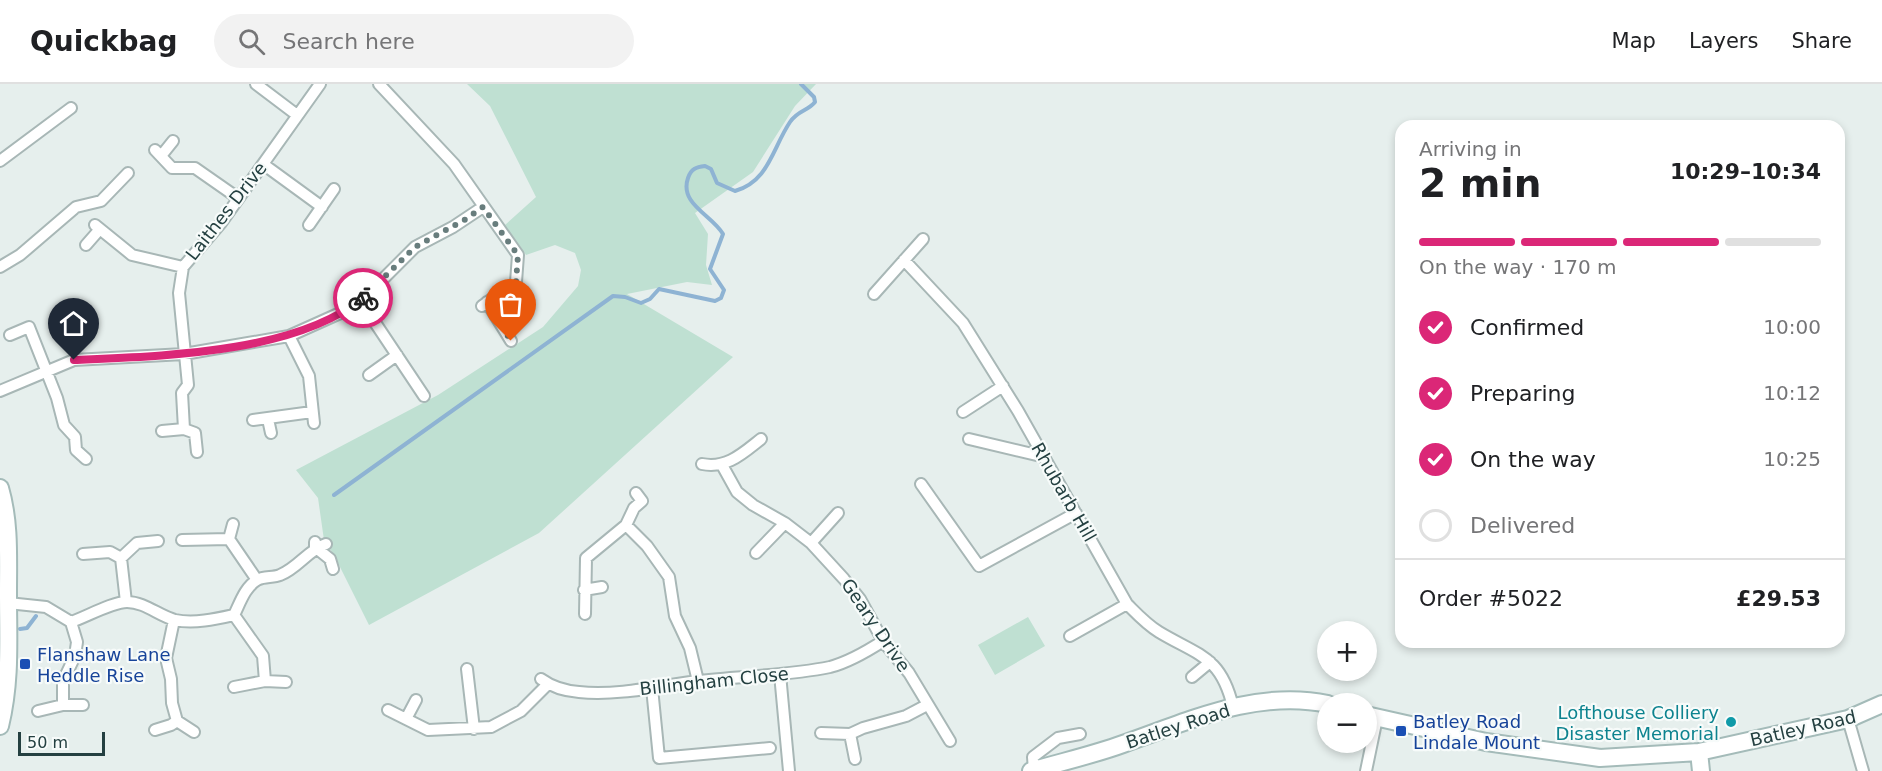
<!DOCTYPE html>
<html lang="en">
<head>
<meta charset="utf-8">
<style>
	:root { --surface:#fff; --page:#f2f2f2; --text:#202124; --muted:#757577; --line:#e0e0e0; --accent:#db2777 }
	body { margin:0; font-family:"DejaVu Sans",sans-serif; background:var(--page); color:var(--text); height:100vh; display:flex; flex-direction:column; font-size:22px; white-space:nowrap }
	* { box-sizing:border-box; margin:0 }
	p { font-size:20px; color:var(--muted) }
	.icon { flex:none; width:33px; height:33px; fill:none; stroke:currentColor; stroke-width:2; stroke-linecap:round; stroke-linejoin:round }
	.map { position:relative; flex:1; overflow:hidden }
	.drawer { position:absolute; left:1395px; top:36px; width:450px; height:528px; display:flex; flex-direction:column; background:var(--surface); border-radius:18px; box-shadow:0 3px 9px #0003 }
	.drawer>* { flex:none }
	.controls { position:absolute; left:1317px; top:537px; display:grid; gap:12px }
	.controls a { display:grid; place-items:center; width:60px; height:60px; border-radius:50%; background:var(--surface); box-shadow:0 3px 9px #0003; font-size:30px }
	.scale { position:absolute; left:18px; bottom:15px; width:87px; box-sizing:border-box; padding-left:6px; border:3px solid #244041; border-top:0; font-size:16px; line-height:21px; white-space:nowrap; color:#244041; -webkit-text-stroke:4px #f7fbfa; paint-order:stroke }
	.pin { position:absolute; display:grid; place-items:center; width:51px; height:51px; color:#fff; margin:-62px -26px; border-radius:50% 50% 50% 0; rotate:-45deg; box-shadow:0 0 6px #0007 }
	.pin .icon { rotate:45deg }
	.courier { position:absolute; display:grid; place-items:center; width:60px; height:60px; margin:-30px; border:4px solid #db2777; border-radius:50%; background:#fff; color:#222; box-shadow:0 2px 8px #0007 }
	.head em { font-style:normal; font-weight:600 }
	.head div { display:flex; flex-direction:column-reverse }
	.head { display:flex; align-items:center; justify-content:space-between; height:102px; padding:0 24px }
	h1 { font-size:39px; font-weight:600; line-height:45px }
	.bar { display:grid; grid-template-columns:repeat(4,1fr); gap:9px 6px; align-content:center; height:72px; padding:0 24px }
	.bar i { height:8px; border-radius:4px; background:var(--line) }
	.bar .selected { background:var(--accent) }
	.bar p { grid-column:span 4 }
	.line { display:flex; align-items:center; gap:15px; padding:0 24px; border-top:2px solid var(--line) }
	.line div { flex:1 }
	ol { padding:0 24px; list-style:none }
	li { display:flex; align-items:center; gap:18px; height:66px }
	li p { margin-inline-start:auto }
	li .icon { padding:6px; border-radius:50%; background:var(--accent); color:#fff; stroke-width:4 }
	li:last-child { color:var(--muted) }
	li i { width:33px; height:33px; border:3px solid var(--line); border-radius:50% }
	header { display:flex; align-items:center; gap:36px; box-sizing:border-box; height:84px; padding:0 30px; background:var(--surface); border-bottom:2px solid var(--line) }
	header strong { font-size:28px }
	nav { display:flex; gap:33px; margin-inline-start:auto; font-size:21px }
	.search { width:420px; height:54px; background:var(--page); display:flex; align-items:center; gap:15px; box-sizing:border-box; padding:0 21px; border-radius:33px; color:var(--muted); font-size:22px }
	.map>svg:first-child { display:block }
	.green { fill:#bfe0d2 }
	.lines { fill:none; stroke-linecap:round; stroke-linejoin:round }
	.stream { stroke:#8eb3d3; stroke-width:4 }
	.street-casing { stroke:#a8b7b6; stroke-width:14 }
	.secondary-casing { stroke:#a4bbb9; stroke-width:20 }
	.street { stroke:#fff; stroke-width:10 }
	.secondary { stroke:#fff; stroke-width:16 }
	.done { stroke:#687d7d; stroke-width:6; stroke-dasharray:0 10.8 }
	.route { stroke:#db2777; stroke-width:8 }
	.transit-dot { fill:#1a4fb4; stroke:#f7fbfa; stroke-width:2 }
	.culture-dot { fill:#0f9aa8; stroke:#f7fbfa; stroke-width:2 }
	.labels { text-anchor:middle; dominant-baseline:central; stroke-width:4.5; stroke-linejoin:round; paint-order:stroke }
	.street-label { font-size:18px; fill:#244041; stroke:#f7fbfa }
	.transit-label { font-size:18px; fill:#164399; stroke:#f7fbfa; text-anchor:start }
	.culture-label { font-size:18px; fill:#0d838f; stroke:#f7fbfa; text-anchor:end }
</style>
</head>
<body>
<header>
<strong>Quickbag</strong>
<div class="search"><svg class="icon" aria-label="search" viewBox="0 0 24 24"><circle cx="10" cy="10" r="6"/><path d="M15 15l6 6"/></svg>Search here</div>
<nav><a>Map</a><a>Layers</a><a>Share</a></nav>
</header>
<div class="map">
<svg width="1882" height="687" viewBox="0 0 1882 687">
	<rect width="100%" height="100%" fill="#e6efed"/>
	<!-- green -->
	<path class="green" d="M467 0H816L795 22 753 88 695 129 708 150 706 181 712 201 687 198 627 210 733 273 539 449 369 541 334 471 324 456 318 414 296 386 438 311 543 243 578 202 581 186 575 169 555 161 526 171 505 141 536 113 490 22Z
		M1028 533 1045 562 995 591 978 561Z"/>
	<g class="lines">
		<!-- stream -->
		<path class="stream" d="M334 411 613 212 625 213 641 219 650 215 659 205 715 217 721 214 724 206 710 185 723 150C712 131 679 120 688 94 691 85 696 83 705 82L711 85 717 99 735 107C769 97 772 65 790 38 798 26 808 27 815 18L814 13 801 0
			M20 545 27 544 36 532"/>
		<defs>
			<path id="street" d="M256 0 297 31
				M379 0 454 80 518 171 516 198 482 222
				M155 66 172 84H195L238 114
				M161 72 173 57
				M0 77 71 24
				M263 80 322 123
				M95 141 132 171 183 183
				M309 141 334 105
				M86 161 100 145
				M904 176 963 239 1018 327 1127 520C1137 530 1146 540 1159 548 1199 572 1221 572 1233 623
				M0 183 20 171 76 123 101 117 128 89
				M874 210 923 155
				M360 216 424 312
				M487 218 511 257
				M10 251 29 243 57 314 64 341 75 353 76 366 86 375
				M289 252 309 292 314 339
				M369 291 397 271
				M0 307 74 276 184 270 289 252 347 226 374 204 415 163 453 143 483 123
				M963 328 1003 302
				M268 335 271 349
				M253 336 312 328
				M162 347 184 345
				M969 355 1045 373
				M197 368 195 349 184 345 182 309 188 301 179 209 183 183 221 139 320 0
				M702 380C727 385 743 369 761 355
				M722 381 737 408 753 421 785 439 811 459 844 495 860 515 883 557 909 589 950 657
				M921 400 979 482 1076 429
				M626 441 647 462 669 493 675 532 690 564 698 597
				M229 455 233 440
				M182 456 229 455 257 496
				M315 458V463L330 475 333 485
				M811 459 838 429
				M756 469 785 439
				M83 470 110 468 121 474 126 518
				M121 474 137 459 158 457
				M584 506 602 503
				M8 519 46 523 71 538C86 533 112 518 127 518 145 518 159 532 175 536 194 540 216 535 234 531 240 519 245 503 257 496 264 492 273 494 280 491 298 484 308 466 326 460
				M585 530 586 474 626 441 634 424 642 417 636 409
				M234 531 263 572 265 597
				M174 536 166 574 171 595 172 619 177 637
				M1070 552 1127 520
				M467 585 474 645
				M780 590 789 687
				M1192 593 1210 578
				M541 595C552 603 566 607 579 608 618 612 659 602 698 597 742 592 786 592 830 583 849 578 866 568 883 557
				M234 603 265 597 286 598
				M652 604 659 674 770 664
				M63 621V597L75 572 77 558 71 538
				M388 626 428 646 491 643 521 627 548 600
				M38 627 63 621H83
				M406 635 416 616
				M1848 635 1863 687
				M155 646 171 641 177 637 194 648
				M821 649 850 650 863 644 906 632 927 621
				M850 650 855 675
				M1034 686 1033 673 1058 654 1080 650
				M1366 687 1377 634"/>
			<path id="secondary" d="M0 404C10 438 8 474 8 509 8 555 11 597 0 642
				M1366 631 1486 658 1600 674 1699 668 1848 635 1882 620
				M1699 668 1701 687
				M1031 687C1061 678 1093 671 1123 660 1189 637 1256 605 1328 620"/>
		</defs>
		<!-- street casing -->
		<use href="#street" class="street-casing"/>
		<!-- secondary casing -->
		<use href="#secondary" class="secondary-casing"/>
		<!-- street -->
		<use href="#street" class="street"/>
		<!-- secondary -->
		<use href="#secondary" class="secondary"/>
	</g>
	<g class="lines">
		<!-- done -->
		<path class="done" d="M363 214 415 163 466 135 483 123 518 171 516 198 487 218 511 257"/>
		<!-- route -->
		<path class="route" d="M74 276C160 272 294 270 363 214"/>
	</g>
	<!-- markers -->
	<g class="transit-dot">
		<rect x="19" y="574" width="12" height="12" rx="3"/>
		<rect x="1395" y="641" width="12" height="12" rx="3"/>
	</g>
	<circle class="culture-dot" cx="1731" cy="638" r="6"/>
	<g class="labels">
		<!-- street labels -->
		<g class="street-label">
			<text transform="translate(226 127) rotate(-52)">Laithes Drive</text>
			<text transform="translate(1064 408) rotate(60)">Rhubarb Hill</text>
			<text transform="translate(876 541) rotate(56)">Geary Drive</text>
			<text transform="translate(714 597) rotate(-6)">Billingham Close</text>
			<text transform="translate(1178 642) rotate(-18)">Batley Road</text>
			<text transform="translate(1803 644) rotate(-13)">Batley Road</text>
		</g>
		<!-- transit labels -->
		<g class="transit-label">
			<text x="37" y="570">Flanshaw Lane<tspan x="37" dy="21">Heddle Rise</tspan></text>
			<text x="1413" y="637">Batley Road<tspan x="1413" dy="21">Lindale Mount</tspan></text>
		</g>
		<!-- culture labels -->
		<g class="culture-label">
			<text x="1719" y="628">Lofthouse Colliery<tspan x="1719" dy="21">Disaster Memorial</tspan></text>
		</g>
	</g>
</svg>
<div class="controls">
<a>+</a>
<a>−</a>
</div>
<div class="scale">50 m</div>
<div class="pin" style="left:511px;top:257px;background:#ea580c"><svg class="icon" aria-label="bag" viewBox="0 0 24 24"><path d="M5 8h14l-1 12H6zM9 8a3 3 0 0 1 6 0"/></svg></div>
<div class="pin" style="left:74px;top:276px;background:#1f2937"><svg class="icon" aria-label="home" viewBox="0 0 24 24"><path d="M3 11l9-7 9 7M6 9v11h12V9"/></svg></div>
<div class="courier" style="left:363px;top:214px"><svg class="icon" aria-label="bike" viewBox="0 0 24 24"><circle cx="6" cy="16" r="4"/><circle cx="18" cy="16" r="4"/><path d="M6 16l4-8h5l3 8M10 8l3 8H6M13 5h3"/></svg></div>
<section class="drawer">
<div class="head"><div><h1>2 min</h1><p>Arriving in</p></div><em>10:29–10:34</em></div>
<div class="bar"><i class="selected"></i><i class="selected"></i><i class="selected"></i><i></i><p>On the way · 170 m</p></div>
<ol>
<li><svg class="icon" aria-label="check" viewBox="0 0 24 24"><path d="M5 12l5 5 9-10"/></svg>Confirmed<p>10:00</p></li>
<li><svg class="icon" aria-label="check" viewBox="0 0 24 24"><path d="M5 12l5 5 9-10"/></svg>Preparing<p>10:12</p></li>
<li><svg class="icon" aria-label="check" viewBox="0 0 24 24"><path d="M5 12l5 5 9-10"/></svg>On the way<p>10:25</p></li>
<li><i></i>Delivered</li>
</ol>
<div class="line" style="height:78px"><div>Order #5022</div><b>£29.53</b></div>
</section>
</div>
</body>
</html>
